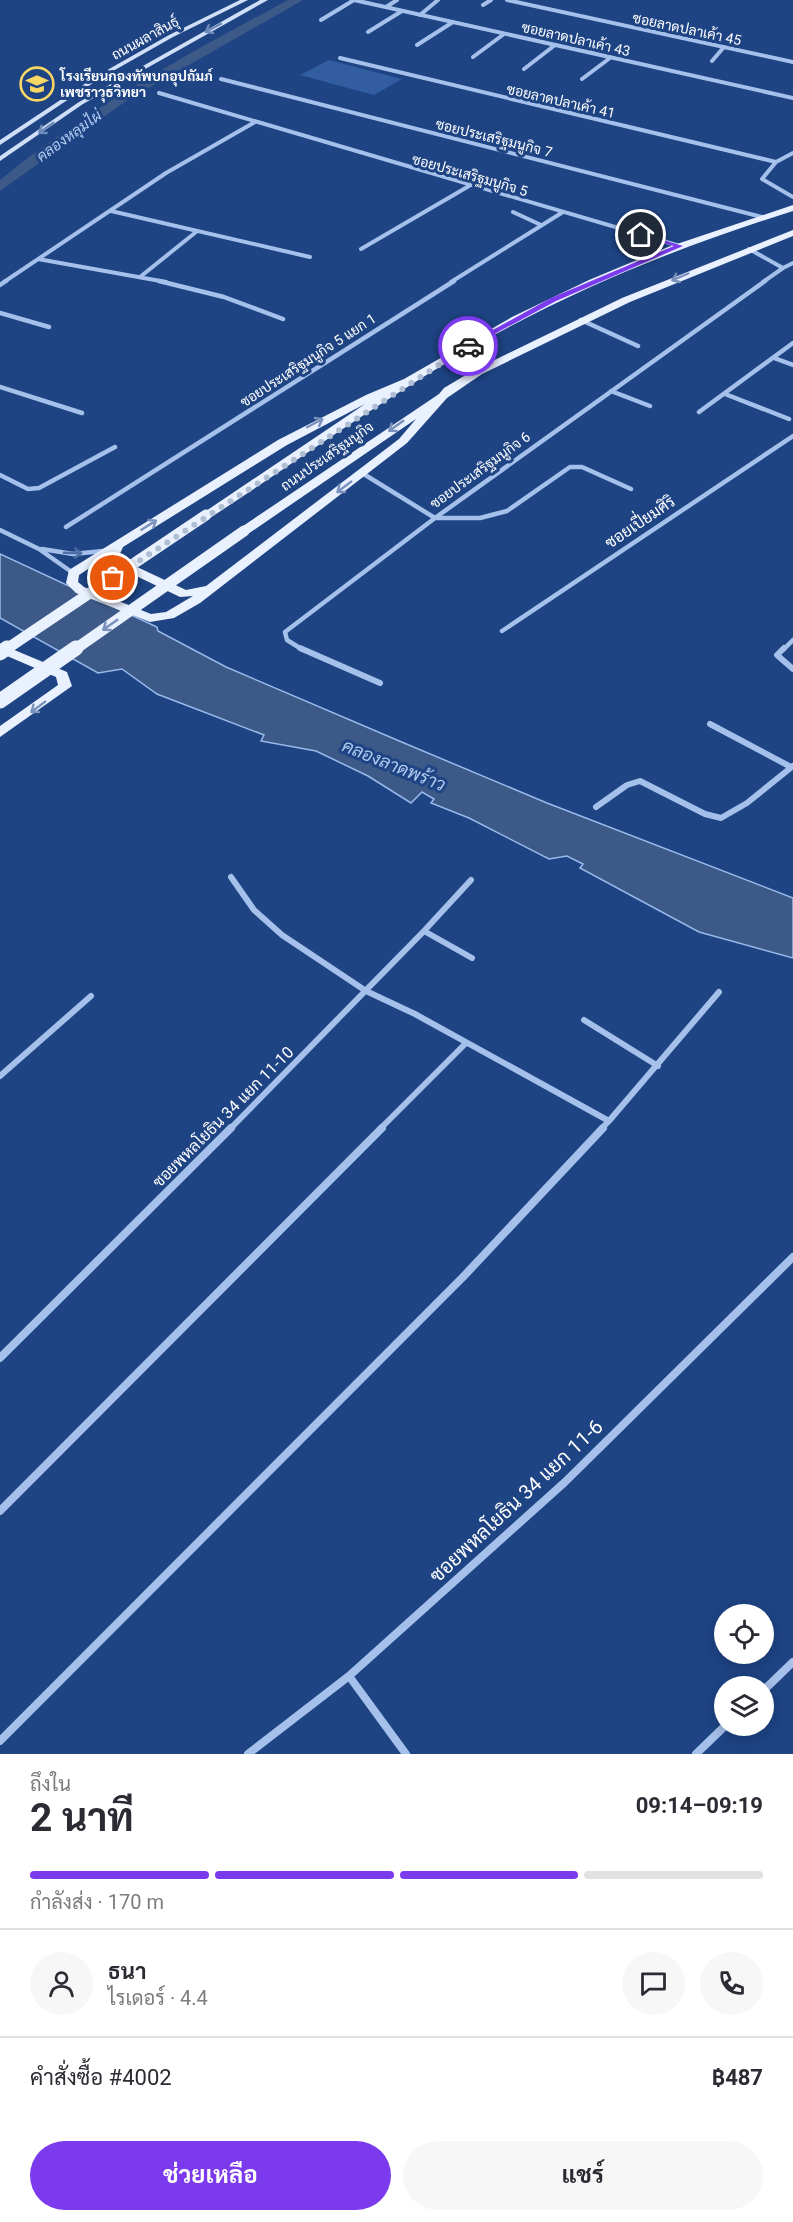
<!DOCTYPE html>
<html lang="th">
<head>
<meta charset="utf-8">
<style>
	:root { --surface:#fff; --page:#f7f7f7; --text:#2b2b33; --muted:#7c7c81; --line:#e1e1e2; --accent:#7c3aed }
	body { margin:0; font-family:Roboto,Sarabun,sans-serif; background:var(--page); color:var(--text); height:100vh; display:flex; flex-direction:column; font-size:22px; white-space:nowrap }
	* { box-sizing:border-box; margin:0 }
	p { font-size:20px; color:var(--muted) }
	.icon { flex:none; width:33px; height:33px; fill:none; stroke:currentColor; stroke-width:2; stroke-linecap:round; stroke-linejoin:round }
	.map { position:relative; height:1754px; overflow:hidden }
	.drawer { display:flex; flex-direction:column; background:var(--surface); flex:1 }
	.drawer>* { flex:none }
	.controls { position:absolute; left:714px; top:1604px; display:grid; gap:12px }
	.controls a { display:grid; place-items:center; width:60px; height:60px; border-radius:50%; background:var(--surface); box-shadow:0 3px 15px #0003; font-size:30px }
	.pin { position:absolute; display:grid; place-items:center; width:51px; height:51px; color:#fff; margin:-26px; border:3px solid #fff; border-radius:50%; box-shadow:0 2px 6px #0007 }
	.courier { position:absolute; display:grid; place-items:center; width:60px; height:60px; margin:-30px; border:4px solid #7c3aed; border-radius:50%; background:#fff; color:#222; box-shadow:0 2px 8px #0007 }
	.summary em { font-style:normal; font-weight:700 }
	.summary div { display:flex; flex-direction:column-reverse }
	.summary { display:flex; align-items:center; justify-content:space-between; height:102px; padding:0 30px }
	h1 { font-size:39px; font-weight:700; line-height:45px }
	.bar { display:grid; grid-template-columns:repeat(4,1fr); gap:9px 6px; align-content:center; height:72px; padding:0 30px }
	.bar i { height:8px; border-radius:4px; background:var(--line) }
	.bar .selected { background:var(--accent) }
	.bar p { grid-column:span 4 }
	.line { display:flex; align-items:center; gap:15px; padding:0 30px; border-top:2px solid var(--line) }
	.line div { flex:1 }
	.round { display:grid; place-items:center; flex:none; width:63px; height:63px; border-radius:32px; background:var(--page) }
	.cta { display:flex; gap:12px; margin-top:auto; padding:12px 30px }
	.cta a { flex:1; height:69px; border-radius:36px; background:var(--accent); color:#fff; font-size:24px; font-weight:700; line-height:69px; text-align:center }
	.cta a+a { background:var(--page); color:var(--text) }
	.map>svg:first-child { display:block }
	.green { fill:#325da1 }
	.water { fill:#3d5988; stroke:#98baeb; stroke-width:1.5 }
	.lines { fill:none; stroke-linecap:round; stroke-linejoin:round }
	.canal { fill:#3d5988; fill-rule:evenodd }
	.street-far3 { stroke:#a5c0ea; stroke-width:4 }
	.street-far2 { stroke:#a5c0ea; stroke-width:4.5 }
	.street-far1 { stroke:#a5c0ea; stroke-width:6 }
	.street { stroke:#a5c0ea; stroke-width:8 }
	.secondary { fill:#d0dff7; fill-rule:evenodd }
	.primary { fill:#e9f0fe; fill-rule:evenodd }
	.primary-bridge-far1 { stroke:#e9f0fe; stroke-width:11 }
	.primary-bridge { stroke:#e9f0fe; stroke-width:15 }
	.oneway { stroke:#6e8ab8 }
	.oneway2 { stroke:#7991bb }
	.oneway3 { stroke:#4d6fa8 }
	.route { fill:#7c3aed }
	.done { stroke:#b0bed4; stroke-width:6; stroke-dasharray:0 10.8 }
	.labels { text-anchor:middle; dominant-baseline:central; stroke-width:6; stroke-linejoin:round; paint-order:stroke }
	.far-street-label { font-size:14px; fill:#fff; stroke:#1e4484 }
	.far-poi-label { font-size:14px; font-weight:bold; fill:#fff; stroke:#1e4484; text-anchor:start }
	.far-water-label { font-size:15px; font-style:italic; fill:#b1caf1; stroke:#1e4484 }
	.street-label { font-size:16px; fill:#fff; stroke:#1e4484 }
	.water-label { font-size:18px; font-style:italic; fill:#b1caf1; stroke:#1e4484 }
	.near-street-label { font-size:20px; fill:#fff; stroke:#1e4484 }
</style>
</head>
<body>
<div class="map">
<svg width="793" height="1754" viewBox="0 0 793 1754">
	<rect width="100%" height="100%" fill="#1e4484"/>
	<!-- green -->
	<path class="green" d="M329 60 402 79 374 95 300 75Z"/>
	<!-- water -->
	<path class="water" d="M0 554 157 627 158 631 226 667 404 743 547 803 793 898V958L699 932 580 868 583 864 567 856 549 859 469 818 431 803 434 799 422 792 411 803 368 776 316 751 261 741 264 735 157 694 122 669 98 673 0 618Z"/>
	<g class="lines">
		<!-- canal -->
		<path class="canal" d="M288 0H303L129 99 0 191V180C89 107 188 54 288 0Z"/>
		<!-- street-far3 -->
		<path class="street-far3" d="M354 0 793 98
			M507 0 793 62
			M483 5 491 0
			M386 7 397 0
			M420 15 438 0
			M321 20 354 0
			M368 32 402 11
			M417 45 453 22
			M591 53 603 39
			M473 57 504 34
			M340 58 776 162
			M712 61 724 47
			M524 69 555 45
			M221 79 762 217
			M582 79 610 58
			M159 93 680 246
			M793 153 776 162 762 179 793 197
			M111 211 310 257
			M513 212 541 225
			M361 249 469 186
			M749 249 783 268 763 282
			M38 259 166 282
			M783 268 793 263
			M140 277 196 232
			M4 282 166 173 255 122
			M451 282 563 212"/>
		<!-- street-far2 -->
		<path class="street-far2" d="M159 281 224 297 283 319
			M0 285 6 281
			M0 313 49 327
			M581 320 638 346
			M774 358 793 365
			M0 387 82 413
			M611 391 650 406
			M725 394 789 419
			M699 412 793 343
			M362 473 435 518H480L507 511 570 467H582L631 489
			M0 475 28 489 39 488 115 447
			M66 527 454 281
			M0 530 39 549 73 573
			M42 549 73 554 103 551
			M502 631 793 436
			M303 650 287 640 285 632 435 518 765 281
			M783 650 793 640"/>
		<!-- street-far1 -->
		<path class="street-far1" d="M300 648 380 683
			M784 648 777 655 793 669
			M710 724 791 767
			M596 807 627 785 640 781 705 814 721 818 747 803 793 766
			M231 877 254 910 282 935 366 991 415 1014 609 1121 719 992
			M424 931 471 880
			M584 1020 658 1066
			M0 1076 91 996
			M230 1129 424 931 472 958
			M380 1129 466 1043
			M601 1129 609 1121"/>
		<!-- street -->
		<path class="street" d="M0 1358 231 1128
			M0 1511 382 1128
			M349 1676 406 1754
			M764 1690 793 1662
			M0 1741 463 1277 603 1128
			M248 1754 349 1676 565 1482 793 1257
			M696 1754 726 1725"/>
		<!-- secondary -->
		<path class="secondary" d="M240 0H248L173 37 99 79 0 145V140L95 77 169 35Z
			M260 0H268L83 104 0 161V156L79 102Z"/>
		<!-- primary -->
		<path class="primary" d="M793 205V211C684 245 579 287 480 343 387 396 300 459 210 518L206 519 200 515 365 404 287 445 123 547 118 558 186 590 206 586 399 439 416 419 248 534H240V528L439 394 444 388 474 370 622 298 793 230V236L630 302 482 374 447 398 407 443 200 603 174 618 150 622 76 593 66 583 69 570 278 440 366 395 404 379 512 317 589 280 668 247ZM105 558 107 562 180 597 193 596 166 612 151 614 84 587 78 582 79 575Z
			M0 644 67 672 72 686 0 737V726L58 685 56 677 0 653Z"/>
		<!-- primary-bridge-far1 -->
		<path class="primary-bridge-far1" d="M5 650 206 515
			M74 650 244 531"/>
		<!-- primary-bridge -->
		<path class="primary-bridge" d="M0 653 7 648
			M0 701 76 648"/>
	</g>
	<!-- one-way arrows -->
	<defs><path id="oneway-shaft" d="M-6 0H5M1.5-3L5.5 0L1.5 3" fill="none" stroke-width="1.6" stroke-linecap="round" stroke-linejoin="round" transform="scale(1.5)"/></defs>
	<g class="oneway">
		<use href="#oneway-shaft" transform="translate(213 28) rotate(152)"/>
		<use href="#oneway-shaft" transform="translate(46 128) rotate(145)"/>
	</g>
	<g class="oneway2">
		<use href="#oneway-shaft" transform="translate(680 277) rotate(157)"/>
		<use href="#oneway-shaft" transform="translate(315 423) rotate(-28)"/>
		<use href="#oneway-shaft" transform="translate(396 426) rotate(145)"/>
		<use href="#oneway-shaft" transform="translate(344 487) rotate(143)"/>
		<use href="#oneway-shaft" transform="translate(149 525) rotate(-32)"/>
		<use href="#oneway-shaft" transform="translate(110 625) rotate(145)"/>
		<use href="#oneway-shaft" transform="translate(38 707) rotate(143)"/>
	</g>
	<use class="oneway3" href="#oneway-shaft" transform="translate(73 553) rotate(2)"/>
	<!-- route -->
	<path class="route" d="M639 233 683 246 556 301 470 347 464 346 551 298 674 246 639 236Z"/>
	<g class="lines">
		<!-- done -->
		<path class="done" d="M113 578 468 346"/>
	</g>
	<!-- icons -->
	<defs>
		<symbol id="school-ring" viewBox="-11 -11 22 22"><circle r="9.5" fill="#1e4484" stroke="#f9d764" stroke-width="1.5"/><path d="M0-5L7-2L0 1L-7-2ZM-4 1L0 2.5L4 1V4Q0 6-4 4Z" fill="#f9d764"/></symbol>
	</defs>
	<g fill-rule="evenodd">
		<use href="#school-ring" x="18" y="65" width="38" height="38"/>
	</g>
	<g class="labels">
		<!-- far-street labels -->
		<g class="far-street-label">
			<text transform="translate(687 29) rotate(12)">ซอยลาดปลาเค้า 45</text>
			<text transform="translate(145 38) rotate(-29)">ถนนผลาสินธุ์</text>
			<text transform="translate(576 39) rotate(13)">ซอยลาดปลาเค้า 43</text>
			<text transform="translate(561 101) rotate(13)">ซอยลาดปลาเค้า 41</text>
			<text transform="translate(494 138) rotate(14)">ซอยประเสริฐมนูกิจ 7</text>
			<text transform="translate(470 175) rotate(16)">ซอยประเสริฐมนูกิจ 5</text>
			<text transform="translate(308 360) rotate(-33)">ซอยประเสริฐมนูกิจ 5 แยก 1</text>
			<text transform="translate(327 456) rotate(-35)">ถนนประเสริฐมนูกิจ</text>
			<text transform="translate(480 470) rotate(-36)">ซอยประเสริฐมนูกิจ 6</text>
		</g>
		<!-- far-poi labels -->
		<g class="far-poi-label">
			<text x="60" y="76">โรงเรียนกองทัพบกอุปถัมภ์<tspan x="60" dy="16">เพชราวุธวิทยา</tspan></text>
		</g>
		<!-- far-water labels -->
		<g class="far-water-label">
			<text transform="translate(69 136) rotate(-36)">คลองหลุมไผ่</text>
		</g>
		<!-- street labels -->
		<g class="street-label">
			<text transform="translate(640 522) rotate(-34)">ซอยเปี่ยมศิริ</text>
			<text transform="translate(223 1117) rotate(-45)">ซอยพหลโยธิน 34 แยก 11-10</text>
		</g>
		<!-- water labels -->
		<g class="water-label">
			<text transform="translate(394 765) rotate(22)">คลองลาดพร้าว</text>
		</g>
		<!-- near-street labels -->
		<g class="near-street-label">
			<text transform="translate(516 1501) rotate(-43)">ซอยพหลโยธิน 34 แยก 11-6</text>
		</g>
	</g>
</svg>
<div class="controls">
<a><svg class="icon" aria-label="locate" viewBox="0 0 24 24"><circle cx="12" cy="12" r="6"/><path d="M12 2v4M12 18v4M2 12h4M18 12h4"/></svg></a>
<a><svg class="icon" aria-label="layers" viewBox="0 0 24 24"><path d="M12 4l9 5-9 5-9-5zM3 14l9 5 9-5"/></svg></a>
</div>
<div class="pin" style="left:113px;top:578px;background:#ea580c"><svg class="icon" aria-label="bag" viewBox="0 0 24 24"><path d="M5 8h14l-1 12H6zM9 8a3 3 0 0 1 6 0"/></svg></div>
<div class="pin" style="left:641px;top:235px;background:#1f2937"><svg class="icon" aria-label="home" viewBox="0 0 24 24"><path d="M3 11l9-7 9 7M6 9v11h12V9"/></svg></div>
<div class="courier" style="left:468px;top:346px"><svg class="icon" aria-label="car" viewBox="0 0 24 24"><path d="M5 17H2v-5l4-1 3-4h7l3 4 3 1v5h-3M9 17h6M6 11h13"/><circle cx="7" cy="17" r="2"/><circle cx="17" cy="17" r="2"/></svg></div>
</div>
<section class="drawer">
<div class="summary"><div><h1>2 นาที</h1><p>ถึงใน</p></div><em>09:14–09:19</em></div>
<div class="bar"><i class="selected"></i><i class="selected"></i><i class="selected"></i><i></i><p>กำลังส่ง · 170 m</p></div>
<div class="line" style="height:108px"><a class="round"><svg class="icon" aria-label="person" viewBox="0 0 24 24"><circle cx="12" cy="8" r="4"/><path d="M4 21q1-7 8-7t8 7"/></svg></a><div><b>ธนา</b><p>ไรเดอร์ · 4.4</p></div><a class="round"><svg class="icon" aria-label="chat" viewBox="0 0 24 24"><path d="M4 5h16v11H9l-5 4z"/></svg></a><a class="round"><svg class="icon" aria-label="phone" viewBox="0 0 24 24"><path d="M5 4h4l2 5-3 2q2 4 5 5l2-3 5 2v4C11 20 4 13 5 4z"/></svg></a></div>
<div class="line" style="height:78px"><div>คำสั่งซื้อ #4002</div><b>฿487</b></div>
<div class="cta"><a>ช่วยเหลือ</a><a>แชร์</a></div>
</section>
</body>
</html>
